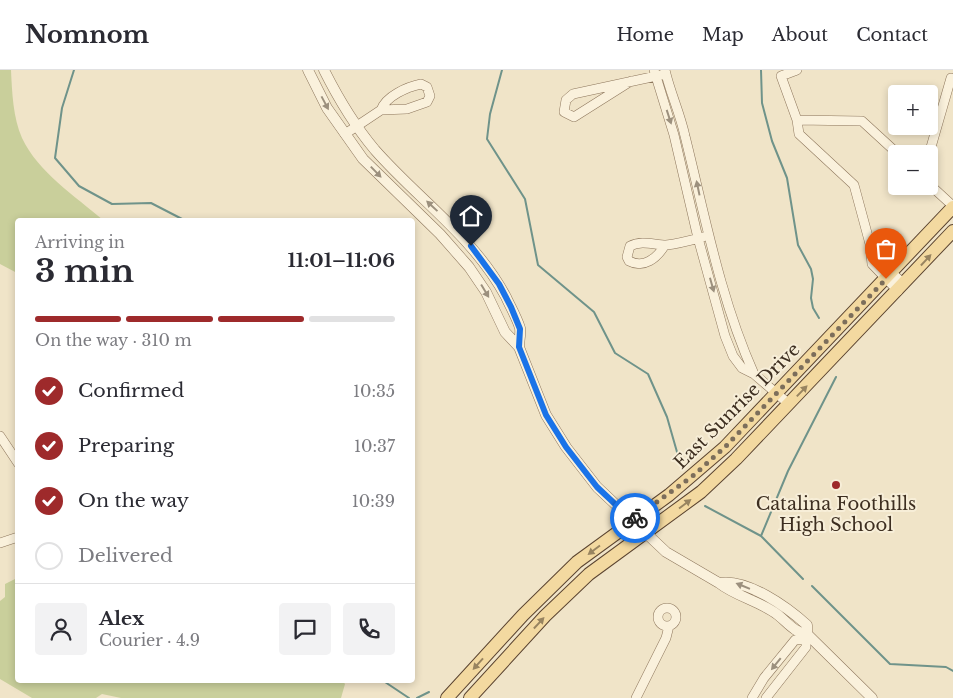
<!DOCTYPE html>
<html lang="en">
<head>
<meta charset="utf-8">
<style>
	:root { --surface:#fff; --page:#f2f2f3; --text:#2b2b33; --muted:#7c7c81; --line:#e1e1e2; --accent:#9e2a2b }
	body { margin:0; font-family:"Libre Baskerville",serif; background:var(--page); color:var(--text); height:100vh; display:flex; flex-direction:column; font-size:19px; white-space:nowrap }
	* { box-sizing:border-box; margin:0 }
	p { font-size:16px; color:var(--muted) }
	.icon { flex:none; width:28px; height:28px; fill:none; stroke:currentColor; stroke-width:2; stroke-linecap:round; stroke-linejoin:round }
	.map { position:relative; flex:1; overflow:hidden }
	.panel { position:absolute; left:15px; top:148px; width:400px; height:465px; display:flex; flex-direction:column; background:var(--surface); border-radius:5px; box-shadow:0 2px 8px #0003 }
	.panel>* { flex:none }
	.controls { position:absolute; left:888px; top:15px; display:grid; gap:10px }
	.controls a { display:grid; place-items:center; width:50px; height:50px; border-radius:5px; background:var(--surface); box-shadow:0 2px 8px #0003; font-size:25px }
	.pin { position:absolute; display:grid; place-items:center; width:42px; height:42px; color:#fff; margin:-51px -21px; border-radius:50% 50% 50% 0; rotate:-45deg; box-shadow:0 0 5px #0007 }
	.pin .icon { rotate:45deg }
	.courier { position:absolute; display:grid; place-items:center; width:50px; height:50px; margin:-25px; border:4px solid #1a73e8; border-radius:50%; background:#fff; color:#222; box-shadow:0 1px 6px #0007 }
	.headline em { font-style:normal; font-weight:700 }
	.headline div { display:flex; flex-direction:column-reverse }
	.headline { display:flex; align-items:center; justify-content:space-between; height:85px; padding:0 20px }
	h1 { font-size:32px; font-weight:700; line-height:38px }
	.bar { display:grid; grid-template-columns:repeat(4,1fr); gap:8px 5px; align-content:center; height:60px; padding:0 20px }
	.bar i { height:6px; border-radius:4px; background:var(--line) }
	.bar .on { background:var(--accent) }
	.bar p { grid-column:span 4 }
	.line { display:flex; align-items:center; gap:12px; padding:0 20px; border-top:1px solid var(--line) }
	.line div { flex:1 }
	.round { display:grid; place-items:center; flex:none; width:52px; height:52px; border-radius:5px; background:var(--page) }
	ol { padding:0 20px; list-style:none }
	li { display:flex; align-items:center; gap:15px; height:55px }
	li p { margin-inline-start:auto }
	li .icon { padding:5px; border-radius:50%; background:var(--accent); color:#fff; stroke-width:4 }
	li:last-child { color:var(--muted) }
	li i { width:28px; height:28px; border:2px solid var(--line); border-radius:50% }
	header { display:flex; align-items:center; gap:30px; box-sizing:border-box; height:70px; padding:0 25px; background:var(--surface); border-bottom:1px solid var(--line) }
	header strong { font-size:24px }
	nav { display:flex; gap:28px; margin-inline-start:auto; font-size:18px }
	.map>svg:first-child { display:block }
	.green { fill:#c9cf9b }
	.lines { fill:none; stroke-linecap:round; stroke-linejoin:round }
	.stream { stroke:#6f938a; stroke-width:2 }
	.minor-casing { stroke:#8d765c; stroke-width:10 }
	.tertiary-casing { stroke:#8d765c; stroke-width:11 }
	.primary-casing { stroke:#5b4430; stroke-width:14 }
	.minor { stroke:#faf1dc; stroke-width:9 }
	.tertiary { stroke:#faf1dc; stroke-width:10 }
	.primary { stroke:#f3d9a0; stroke-width:12 }
	.oneway { fill:#9c907e }
	.oneway2 { fill:#988460 }
	.done { stroke:#7c6e5b; stroke-width:5; stroke-dasharray:0 9 }
	.route { stroke:#1a73e8; stroke-width:6 }
	.poi-dot { fill:#9e2a2b; stroke:#f7eed8; stroke-width:2 }
	.labels { text-anchor:middle; dominant-baseline:central; stroke-width:4; stroke-linejoin:round; paint-order:stroke }
	.street-label { font-size:18px; fill:#3d2e20; stroke:#f7eed8 }
	.poi-label { font-size:18px; fill:#3d2e20; stroke:#f7eed8 }
</style>
</head>
<body>
<header>
<strong>Nomnom</strong>
<nav><a>Home</a><a>Map</a><a>About</a><a>Contact</a></nav>
</header>
<div class="map">
<svg width="953" height="628" viewBox="0 0 953 628">
	<rect width="100%" height="100%" fill="#f0e4c8"/>
	<!-- green -->
	<path class="green" d="M0 0H11C12 22 13 48 22 68 38 102 75 126 103 150H18L17 203 0 194Z
		M17 508 18 610H342L345 614 341 628H121L102 624 96 628H32L0 609V531L5 527V514Z"/>
	<g class="lines">
		<!-- stream -->
		<path class="stream" d="M74 0 62 38 55 88 79 116 112 134 151 133 184 150
			M502 0 490 44 487 69 525 129 538 195 594 242 615 283 648 304 667 347 681 396
			M761 0 762 33 772 71 787 108 798 175 811 199 813 209 811 228 813 238 819 248
			M705 436 761 466 803 509
			M761 466 788 401 836 307
			M812 516 890 594 946 597 953 601
			M382 610 409 628
			M417 628 429 622"/>
		<defs>
			<path id="minor" d="M654 0 674 65 698 168 725 266 733 286 742 298 754 304 789 334
				M665 0C670 22 680 43 685 66 705 146 720 228 754 304
				M797 0 781 6 797 50 799 64 854 115 870 174
				M631 11 574 47 564 42 566 30 573 24 661 5
				M797 50 862 51 898 84
				M345 64 381 40C386 26 407 17 421 14L427 17 430 26 427 32 407 39 381 40
				M929 84 951 8
				M929 114 953 136
				M665 175C657 188 644 199 629 191L627 187 630 176C642 170 654 175 666 175 678 174 692 170 703 167
				M898 221 872 194 870 174 880 192 904 214
				M0 366 18 393
				M0 473 18 467
				M658 547a9 9 0 1 1 18 0a9 9 0 1 1-18 0Z
				M636 628 666 568 669 556
				M752 628 764 608 795 570 806 569
				M766 628 806 577V569L809 566"/>
			<path id="tertiary" d="M308 0 327 38 363 89 440 164 469 197 486 222 505 262 519 277 546 345 566 377 597 417 666 482 719 513
				M324 0C338 28 354 55 375 80 419 130 474 167 506 227 510 236 517 248 520 258 521 264 519 271 519 277
				M807 564V555C787 537 747 508 719 513 737 527 760 531 778 545 788 553 795 563 807 564L872 628"/>
			<path id="primary" d="M447 628 523 545 577 492 669 425 725 377 953 137
				M470 628 545 546 589 504 701 422 736 389 953 161"/>
		</defs>
		<!-- minor casing -->
		<use href="#minor" class="minor-casing"/>
		<!-- tertiary casing -->
		<use href="#tertiary" class="tertiary-casing"/>
		<!-- primary casing -->
		<use href="#primary" class="primary-casing"/>
		<!-- minor -->
		<use href="#minor" class="minor"/>
		<!-- tertiary -->
		<use href="#tertiary" class="tertiary"/>
		<!-- primary -->
		<use href="#primary" class="primary"/>
	</g>
	<!-- one-way arrows -->
	<defs><path id="oneway-solid" d="M-6-.8H1V-3.2L6.5 0L1 3.2V.8H-6Z" transform="scale(1.25)"/></defs>
	<g class="oneway">
		<use href="#oneway-solid" transform="translate(325 33) rotate(62)"/>
		<use href="#oneway-solid" transform="translate(669 47) rotate(72)"/>
		<use href="#oneway-solid" transform="translate(376 102) rotate(46)"/>
		<use href="#oneway-solid" transform="translate(698 118) rotate(-102)"/>
		<use href="#oneway-solid" transform="translate(432 136) rotate(-137)"/>
		<use href="#oneway-solid" transform="translate(712 215) rotate(74)"/>
		<use href="#oneway-solid" transform="translate(485 221) rotate(59)"/>
		<use href="#oneway-solid" transform="translate(743 516) rotate(-158)"/>
		<use href="#oneway-solid" transform="translate(776 594) rotate(129)"/>
	</g>
	<g class="oneway2">
		<use href="#oneway-solid" transform="translate(926 190) rotate(-47)"/>
		<use href="#oneway-solid" transform="translate(802 321) rotate(-46)"/>
		<use href="#oneway-solid" transform="translate(685 434) rotate(-37)"/>
		<use href="#oneway-solid" transform="translate(594 480) rotate(143)"/>
		<use href="#oneway-solid" transform="translate(539 553) rotate(-47)"/>
		<use href="#oneway-solid" transform="translate(478 594) rotate(132)"/>
	</g>
	<g class="lines">
		<!-- done -->
		<path class="done" d="M635 448 694 405 725 377 886 209"/>
		<!-- route -->
		<path class="route" d="M471 176 499 214 511 237 520 259 519 277 546 345 566 377 597 417 632 450 635 448"/>
	</g>
	<!-- markers -->
	<circle class="poi-dot" cx="836" cy="415" r="5"/>
	<g class="labels">
		<!-- street labels -->
		<g class="street-label">
			<text transform="translate(737 336) rotate(-45)">East Sunrise Drive</text>
		</g>
		<!-- poi labels -->
		<g class="poi-label">
			<text x="836" y="434">Catalina Foothills<tspan x="836" dy="21">High School</tspan></text>
		</g>
	</g>
</svg>
<div class="controls">
<a>+</a>
<a>−</a>
</div>
<div class="pin" style="left:886px;top:209px;background:#ea580c"><svg class="icon" aria-label="bag" viewBox="0 0 24 24"><path d="M5 8h14l-1 12H6zM9 8a3 3 0 0 1 6 0"/></svg></div>
<div class="pin" style="left:471px;top:176px;background:#1f2937"><svg class="icon" aria-label="home" viewBox="0 0 24 24"><path d="M3 11l9-7 9 7M6 9v11h12V9"/></svg></div>
<div class="courier" style="left:635px;top:448px"><svg class="icon" aria-label="bike" viewBox="0 0 24 24"><circle cx="6" cy="16" r="4"/><circle cx="18" cy="16" r="4"/><path d="M6 16l4-8h5l3 8M10 8l3 8H6M13 5h3"/></svg></div>
<section class="panel">
<div class="headline"><div><h1>3 min</h1><p>Arriving in</p></div><em>11:01–11:06</em></div>
<div class="bar"><i class="on"></i><i class="on"></i><i class="on"></i><i></i><p>On the way · 310 m</p></div>
<ol>
<li><svg class="icon" aria-label="check" viewBox="0 0 24 24"><path d="M5 12l5 5 9-10"/></svg>Confirmed<p>10:35</p></li>
<li><svg class="icon" aria-label="check" viewBox="0 0 24 24"><path d="M5 12l5 5 9-10"/></svg>Preparing<p>10:37</p></li>
<li><svg class="icon" aria-label="check" viewBox="0 0 24 24"><path d="M5 12l5 5 9-10"/></svg>On the way<p>10:39</p></li>
<li><i></i>Delivered</li>
</ol>
<div class="line" style="height:90px"><a class="round"><svg class="icon" aria-label="person" viewBox="0 0 24 24"><circle cx="12" cy="8" r="4"/><path d="M4 21q1-7 8-7t8 7"/></svg></a><div><b>Alex</b><p>Courier · 4.9</p></div><a class="round"><svg class="icon" aria-label="chat" viewBox="0 0 24 24"><path d="M4 5h16v11H9l-5 4z"/></svg></a><a class="round"><svg class="icon" aria-label="phone" viewBox="0 0 24 24"><path d="M5 4h4l2 5-3 2q2 4 5 5l2-3 5 2v4C11 20 4 13 5 4z"/></svg></a></div>
</section>
</div>
</body>
</html>
